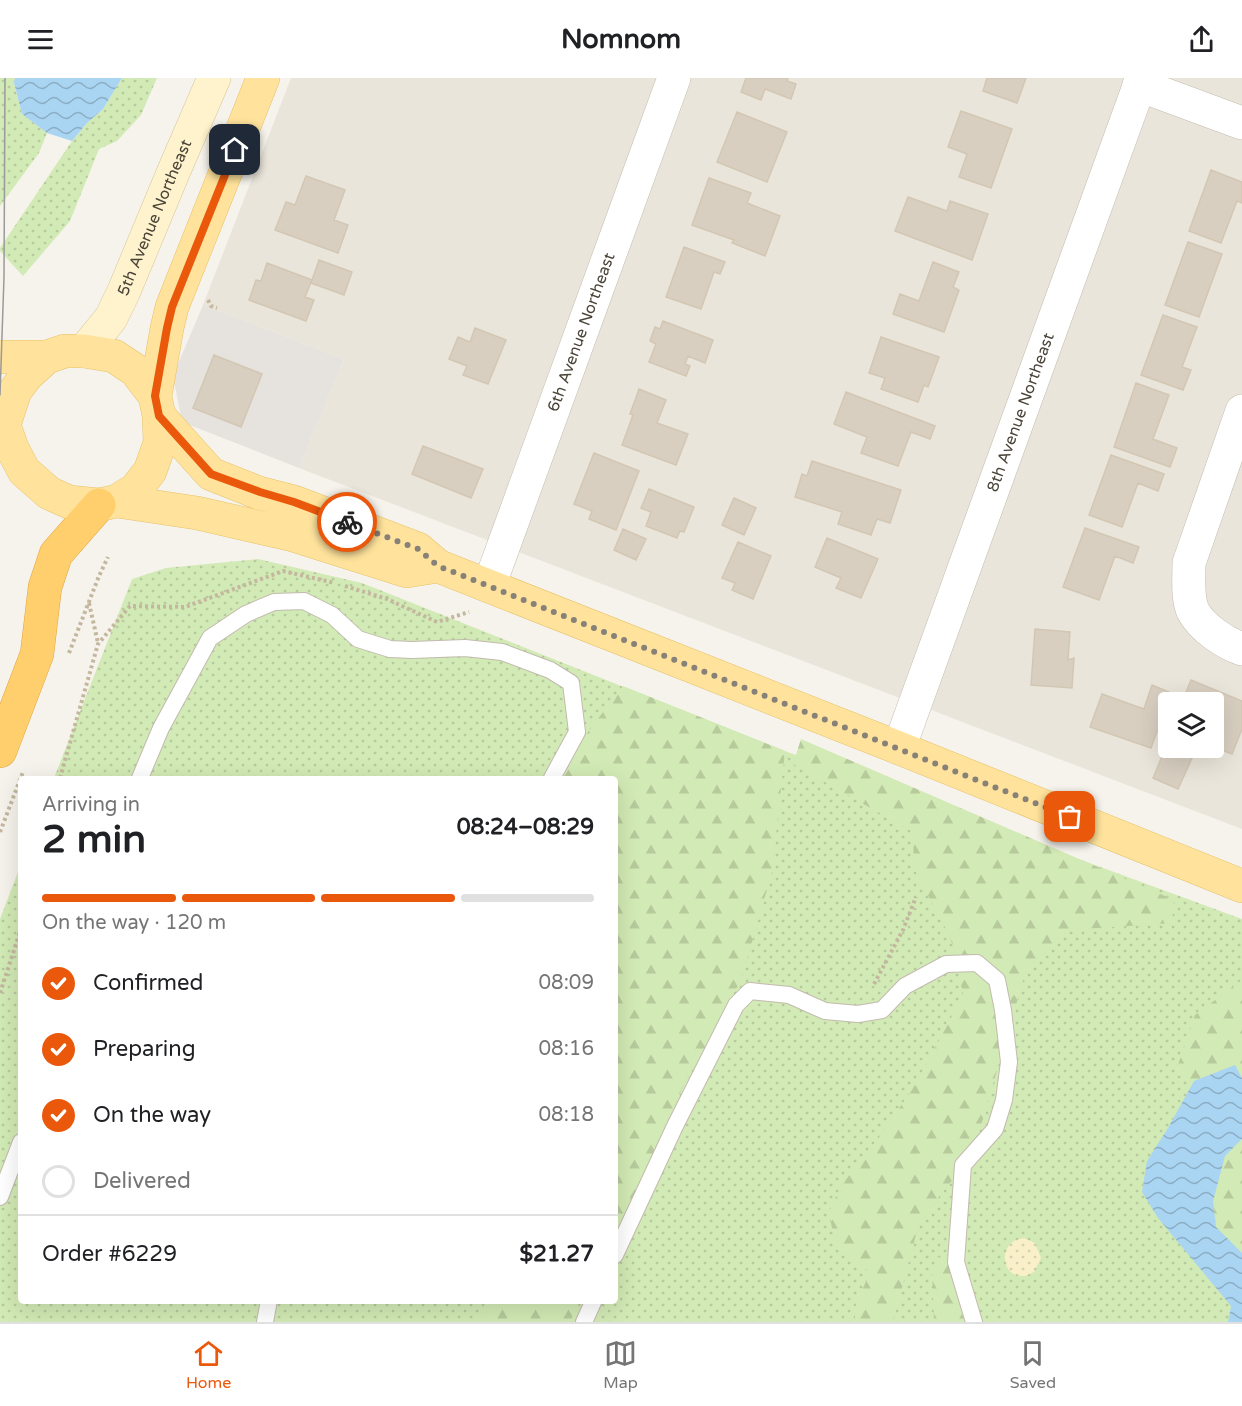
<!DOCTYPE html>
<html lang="en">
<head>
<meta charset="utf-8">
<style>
	:root { --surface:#fff; --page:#f6f6f6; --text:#202124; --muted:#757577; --line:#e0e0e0; --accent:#ea580c }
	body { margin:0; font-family:"Varela Round",sans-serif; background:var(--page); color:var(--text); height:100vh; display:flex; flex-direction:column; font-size:22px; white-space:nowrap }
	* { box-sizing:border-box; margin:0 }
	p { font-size:20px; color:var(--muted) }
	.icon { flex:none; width:33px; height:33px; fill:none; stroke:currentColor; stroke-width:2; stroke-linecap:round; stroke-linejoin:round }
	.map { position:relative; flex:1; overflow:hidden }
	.side { position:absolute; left:18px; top:698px; width:600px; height:528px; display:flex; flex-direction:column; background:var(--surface); border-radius:6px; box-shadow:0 6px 24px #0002 }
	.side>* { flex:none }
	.fabs { position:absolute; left:1158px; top:614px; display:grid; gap:12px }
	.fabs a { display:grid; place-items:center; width:66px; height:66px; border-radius:6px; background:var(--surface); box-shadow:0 6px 24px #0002; font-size:30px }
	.pin { position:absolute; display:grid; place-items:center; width:51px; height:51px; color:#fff; margin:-26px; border-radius:12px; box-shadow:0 3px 9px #0006 }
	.courier { position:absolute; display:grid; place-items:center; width:60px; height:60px; margin:-30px; border:4px solid #ea580c; border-radius:50%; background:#fff; color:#222; box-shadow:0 2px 8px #0007 }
	.head em { font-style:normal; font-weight:700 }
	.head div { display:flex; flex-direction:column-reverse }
	.head { display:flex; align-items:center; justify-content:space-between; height:102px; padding:0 24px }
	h1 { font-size:39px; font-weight:700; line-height:45px }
	.bar { display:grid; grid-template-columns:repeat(4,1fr); gap:9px 6px; align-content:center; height:72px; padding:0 24px }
	.bar i { height:8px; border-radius:4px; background:var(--line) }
	.bar .on { background:var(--accent) }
	.bar p { grid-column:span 4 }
	.line { display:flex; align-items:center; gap:15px; padding:0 24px; border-top:2px solid var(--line) }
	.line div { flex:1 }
	ol { padding:0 24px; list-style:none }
	li { display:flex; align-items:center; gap:18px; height:66px }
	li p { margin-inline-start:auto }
	li .icon { padding:6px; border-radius:50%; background:var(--accent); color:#fff; stroke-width:4 }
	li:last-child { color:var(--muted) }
	li i { width:33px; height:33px; border:3px solid var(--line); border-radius:50% }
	header { display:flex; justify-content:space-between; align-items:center; height:78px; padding:0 24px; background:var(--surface); font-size:27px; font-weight:700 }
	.tab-bar { display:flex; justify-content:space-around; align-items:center; height:84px; border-top:2px solid var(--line); background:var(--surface); font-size:16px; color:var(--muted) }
	.tab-bar a { display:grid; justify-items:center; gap:3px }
	.tab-bar .on { color:var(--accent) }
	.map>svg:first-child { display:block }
	.residential { fill:#eae5da; fill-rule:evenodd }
	.industrial { fill:#e6e2dd }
	.grass { fill:url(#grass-dots) }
	.forest { fill:url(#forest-firs) }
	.sand { fill:url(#sand-dots) }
	.water { fill:url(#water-waves) }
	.building { fill:#d8cfc1; stroke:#d3c7b4; stroke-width:1.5 }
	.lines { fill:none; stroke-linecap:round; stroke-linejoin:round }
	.lane-casing { stroke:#c2bbae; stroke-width:18 }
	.street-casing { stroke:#c2bbae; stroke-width:34 }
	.secondary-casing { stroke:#d6c79b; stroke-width:34 }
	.primary-casing { stroke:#e6c16a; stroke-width:34 }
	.highway-casing { stroke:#e0a43c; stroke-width:34 }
	.path { stroke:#c4b79f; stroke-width:4; stroke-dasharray:3 3; stroke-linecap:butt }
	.lane { stroke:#fff; stroke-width:16 }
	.street { stroke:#fff; stroke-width:33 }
	.secondary { stroke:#fff3cd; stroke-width:33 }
	.primary { stroke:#ffe39c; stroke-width:33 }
	.highway { stroke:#ffcf6e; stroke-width:33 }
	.tram { stroke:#9a9a9a; stroke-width:1.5 }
	.done { stroke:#878178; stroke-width:6; stroke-dasharray:0 10.8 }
	.route { stroke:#ea580c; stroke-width:8 }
	.labels { text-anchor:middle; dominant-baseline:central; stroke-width:4.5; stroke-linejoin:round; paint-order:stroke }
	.street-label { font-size:16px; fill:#4b4439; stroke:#fff }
</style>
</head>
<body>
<header><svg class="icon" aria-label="menu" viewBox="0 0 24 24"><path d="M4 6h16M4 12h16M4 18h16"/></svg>Nomnom<svg class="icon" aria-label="share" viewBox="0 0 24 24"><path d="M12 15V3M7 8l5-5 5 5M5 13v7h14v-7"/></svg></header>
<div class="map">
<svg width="1242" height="1244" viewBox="0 0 1242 1244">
	<defs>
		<pattern id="grass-dots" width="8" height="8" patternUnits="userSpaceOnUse" patternTransform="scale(1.5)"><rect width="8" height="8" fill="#d2eab5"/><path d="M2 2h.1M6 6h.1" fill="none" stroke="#b6ca9c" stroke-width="1.8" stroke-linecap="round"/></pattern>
		<pattern id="forest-firs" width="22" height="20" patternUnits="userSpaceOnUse" patternTransform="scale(1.5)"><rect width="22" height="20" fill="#d2eab5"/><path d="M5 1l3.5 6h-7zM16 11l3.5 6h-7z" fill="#b6ca9c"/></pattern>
		<pattern id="sand-dots" width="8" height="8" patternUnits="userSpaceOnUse" patternTransform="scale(1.5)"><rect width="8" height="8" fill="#f9efc9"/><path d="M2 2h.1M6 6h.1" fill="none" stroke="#d7cead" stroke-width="1.8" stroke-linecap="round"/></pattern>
		<pattern id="water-waves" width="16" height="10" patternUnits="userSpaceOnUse" patternTransform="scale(1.5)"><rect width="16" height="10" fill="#a9d4f2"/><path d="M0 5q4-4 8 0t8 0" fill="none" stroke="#8caec5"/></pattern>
	</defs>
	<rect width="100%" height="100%" fill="#f6f3ec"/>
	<!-- residential -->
	<path class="residential" d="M291 0H1242V751L299 390 344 281 203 227ZM1168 624H1214V669H1168Z"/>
	<!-- industrial -->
	<path class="industrial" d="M203 227 344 281 299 390 182 344 173 298Z"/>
	<!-- grass -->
	<path class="grass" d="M0 0H15L14 5 22 36 47 55 39 75 0 128Z
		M122 0H157L141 37 117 63 99 71 70 143 23 198 0 173V170L72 63 87 45 103 31Z
		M258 481 362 505 785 673 1242 841V1244H0V841L21 786V1222H615V700H54L132 501 166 490Z"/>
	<!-- forest -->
	<path class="forest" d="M623 608 785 673 772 794 741 902 681 1012 629 1144 615 1166V700H560L571 676Z
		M801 661 1174 822 1172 845 1069 852 1025 896 979 1054 959 1094 938 1120 918 1149 893 1244H855V1229L870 1194 836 1171 829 1134 841 1108 883 1054 917 1004 963 917 955 873 949 857 914 791 913 754 793 686Z
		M1242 902V1000L1235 987 1194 1003 1175 996 1195 937Z
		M1242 1061V1175L1216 1149 1213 1123 1225 1078Z
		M937 1179 948 1182 964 1244H934L932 1192Z
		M486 1222H580V1223L570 1244H480Z"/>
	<!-- sand -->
	<path class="sand" d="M1024 1160 1035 1165 1041 1180 1034 1194C1031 1195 1028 1198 1024 1198 1004 1200 998 1173 1014 1163 1017 1161 1020 1161 1024 1160Z"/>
	<!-- water -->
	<path class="water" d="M15 0H122L103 31 87 45 72 63 47 55 22 36 14 5Z
		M1235 987 1242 1000V1061L1225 1078 1213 1123 1216 1149 1242 1175V1244H1228L1231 1228 1158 1140 1142 1114 1147 1083 1168 1050 1194 1003Z"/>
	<!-- building -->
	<path class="building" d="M746 0H788L787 3 796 6 791 21 765 11 761 22 741 14Z
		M987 0H1026L1017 25 983 13Z
		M961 33 1012 51 991 110 959 99 967 76 948 69Z
		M737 34 787 54 767 104 717 84Z
		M1211 92 1242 104V125L1237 123 1221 165 1189 153Z
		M306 98 345 112 334 142 348 147 338 175 275 152 286 124 295 127Z
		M709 100 751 115 747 125 780 138 765 178 732 165 734 162 692 147Z
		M908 119 947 133 950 123 988 136 972 182 895 153Z
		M1188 164 1222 176 1199 239 1165 227Z
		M684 169 725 184 720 196 714 194 701 231 666 219Z
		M319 182 352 194 344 217 311 205Z
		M933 184 959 194 953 209 959 212 944 254 893 236 900 216 919 223Z
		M267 185 312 202 305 219 314 222 306 243 249 222 256 202 261 203Z
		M1163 237 1197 249 1182 289 1191 292 1183 312 1141 297Z
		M663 243 713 262 705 285 688 278 685 286 690 288 686 298 649 284 656 266 650 263 655 249 660 251Z
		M475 250 506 262 488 306 463 297 467 288 449 281 458 259 470 264Z
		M881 259 939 279 928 309 924 307 918 324 881 311 885 300 869 295Z
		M214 277 262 296 241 349 193 330Z
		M1136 305 1169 317 1153 361 1177 370 1170 389 1114 369Z
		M639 311 666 322 657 345 688 356 676 387 622 367 633 337 630 336Z
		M846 314 935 348 930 361 911 354 898 388 861 375 867 359 834 346Z
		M423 368 483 391 471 420 412 396Z
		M594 375 639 393 616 452 589 441 592 433 574 426Z
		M1111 377 1164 396 1158 413 1138 405 1122 449 1089 437Z
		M812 383 901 412 890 445 877 441 871 457 838 446 842 434 795 419 802 396 807 398Z
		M649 411 694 429 684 454 680 453 677 460 646 448 651 434 641 430Z
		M734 420 756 430 744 457 722 447Z
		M1085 450 1139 469 1133 485 1115 478 1099 522 1063 509Z
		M623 451 646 461 636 482 614 472Z
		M827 460 878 481 861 520 836 510 841 500 815 489Z
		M738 464 771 478 753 521 732 512 735 505 722 500Z
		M1035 551 1070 554 1068 582 1074 580 1072 610 1031 607Z
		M1191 602 1242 623V651L1232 676 1214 669V624H1182Z
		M1152 607 1171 615 1151 670 1090 649 1102 616 1144 631Z
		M1168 664V669H1189L1185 677 1192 680 1178 711 1153 700Z"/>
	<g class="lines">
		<defs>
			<path id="lane" d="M140 700 161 650 210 560 246 536 274 524 304 523 332 537 358 561 390 571 412 572 465 570 502 574 550 592 571 605 577 654 552 700
				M0 1119 21 1064
				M615 1177 675 1048 736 927 750 913 789 917 825 933 858 936 882 932 905 908 946 886 977 885 997 902 1003 932 1009 984 1004 1022 995 1051 963 1087 956 1184 974 1244
				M265 1244 269 1222
				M584 1244 594 1222"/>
			<g id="street">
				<path d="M1139 7 1242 45"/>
				<path d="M1242 333 1189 485C1189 499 1187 520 1193 533 1202 550 1225 565 1242 571"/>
				<path id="s1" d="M489 508 674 0"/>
				<path id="s2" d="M899 670 1142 0"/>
			</g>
			<g id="secondary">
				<path id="s3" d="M84 273 111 240 124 213 173 95 214 0"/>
			</g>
			<path id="primary" d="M65 273H84L114 278 135 292 155 318 159 338 160 365 150 393 136 411 117 423 99 427 69 424 49 415 24 393 12 370 4 347 15 313 27 297 47 279Z
				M0 279H47
				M155 318 167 250 172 229 263 0
				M159 338 211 396 259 415 294 424 418 471 438 488 899 670 1242 808
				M117 423 197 435 293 457 407 493 438 488"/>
			<path id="highway" d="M0 673 37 576 45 509 56 476 99 427"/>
		</defs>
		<!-- lane casing -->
		<use href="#lane" class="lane-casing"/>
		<!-- street casing -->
		<use href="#street" class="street-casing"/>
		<!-- secondary casing -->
		<use href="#secondary" class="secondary-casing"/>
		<!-- primary casing -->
		<use href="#primary" class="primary-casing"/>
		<!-- highway casing -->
		<use href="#highway" class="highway-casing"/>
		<!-- path -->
		<path class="path" d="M208 222 211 228 217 230
			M345 508 387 521 437 544 469 534
			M89 525 98 565
			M69 575 99 498 108 479
			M60 700 98 566 130 528 185 529 283 493 335 505
			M0 754 23 694
			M874 906 903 852 916 819
			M0 915 21 851"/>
		<!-- lane -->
		<use href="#lane" class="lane"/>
		<!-- street -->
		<use href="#street" class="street"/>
		<!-- secondary -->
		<use href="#secondary" class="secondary"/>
		<!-- primary -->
		<use href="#primary" class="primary"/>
		<!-- highway -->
		<use href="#highway" class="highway"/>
		<!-- tram -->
		<path class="tram" d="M0 317 4 199 5 0"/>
	</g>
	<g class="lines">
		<!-- done -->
		<path class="done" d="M347 444 418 471 438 488 1070 739"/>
		<!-- route -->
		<path class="route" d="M235 72 172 229 167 250 155 318 159 338 211 396 260 414 294 424 347 444"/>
	</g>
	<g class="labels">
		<!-- street labels -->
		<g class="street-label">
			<text stroke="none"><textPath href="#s3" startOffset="152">5th Avenue Northeast</textPath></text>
			<text stroke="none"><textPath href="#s1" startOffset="270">6th Avenue Northeast</textPath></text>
			<text stroke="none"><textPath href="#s2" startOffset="357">8th Avenue Northeast</textPath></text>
		</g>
	</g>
</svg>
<div class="fabs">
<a><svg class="icon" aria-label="layers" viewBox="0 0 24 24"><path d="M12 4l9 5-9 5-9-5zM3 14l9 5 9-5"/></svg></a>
</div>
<div class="pin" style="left:1070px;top:739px;background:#ea580c"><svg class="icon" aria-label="bag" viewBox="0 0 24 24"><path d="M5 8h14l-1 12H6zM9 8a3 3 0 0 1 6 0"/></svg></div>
<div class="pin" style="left:235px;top:72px;background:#1f2937"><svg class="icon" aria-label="home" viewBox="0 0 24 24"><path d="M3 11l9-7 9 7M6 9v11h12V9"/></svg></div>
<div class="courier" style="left:347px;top:444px"><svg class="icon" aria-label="bike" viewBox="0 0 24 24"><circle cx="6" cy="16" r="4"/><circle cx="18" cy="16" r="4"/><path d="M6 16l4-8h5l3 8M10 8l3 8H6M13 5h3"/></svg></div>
<section class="side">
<div class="head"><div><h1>2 min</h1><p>Arriving in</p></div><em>08:24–08:29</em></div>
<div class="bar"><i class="on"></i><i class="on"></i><i class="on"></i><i></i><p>On the way · 120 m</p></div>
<ol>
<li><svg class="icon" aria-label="check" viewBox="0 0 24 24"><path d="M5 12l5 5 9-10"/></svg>Confirmed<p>08:09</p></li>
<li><svg class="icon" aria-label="check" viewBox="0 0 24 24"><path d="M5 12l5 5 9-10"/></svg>Preparing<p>08:16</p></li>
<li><svg class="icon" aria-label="check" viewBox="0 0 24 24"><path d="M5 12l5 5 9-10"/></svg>On the way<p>08:18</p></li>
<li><i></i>Delivered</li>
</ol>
<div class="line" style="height:78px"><div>Order #6229</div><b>$21.27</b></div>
</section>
</div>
<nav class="tab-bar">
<a class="on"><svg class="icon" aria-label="home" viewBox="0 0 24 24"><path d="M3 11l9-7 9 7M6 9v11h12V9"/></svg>Home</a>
<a><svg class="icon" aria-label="map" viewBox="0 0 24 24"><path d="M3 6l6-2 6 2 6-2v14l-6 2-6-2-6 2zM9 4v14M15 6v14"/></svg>Map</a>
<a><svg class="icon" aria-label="saved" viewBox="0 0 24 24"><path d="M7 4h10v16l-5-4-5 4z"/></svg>Saved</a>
</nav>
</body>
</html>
